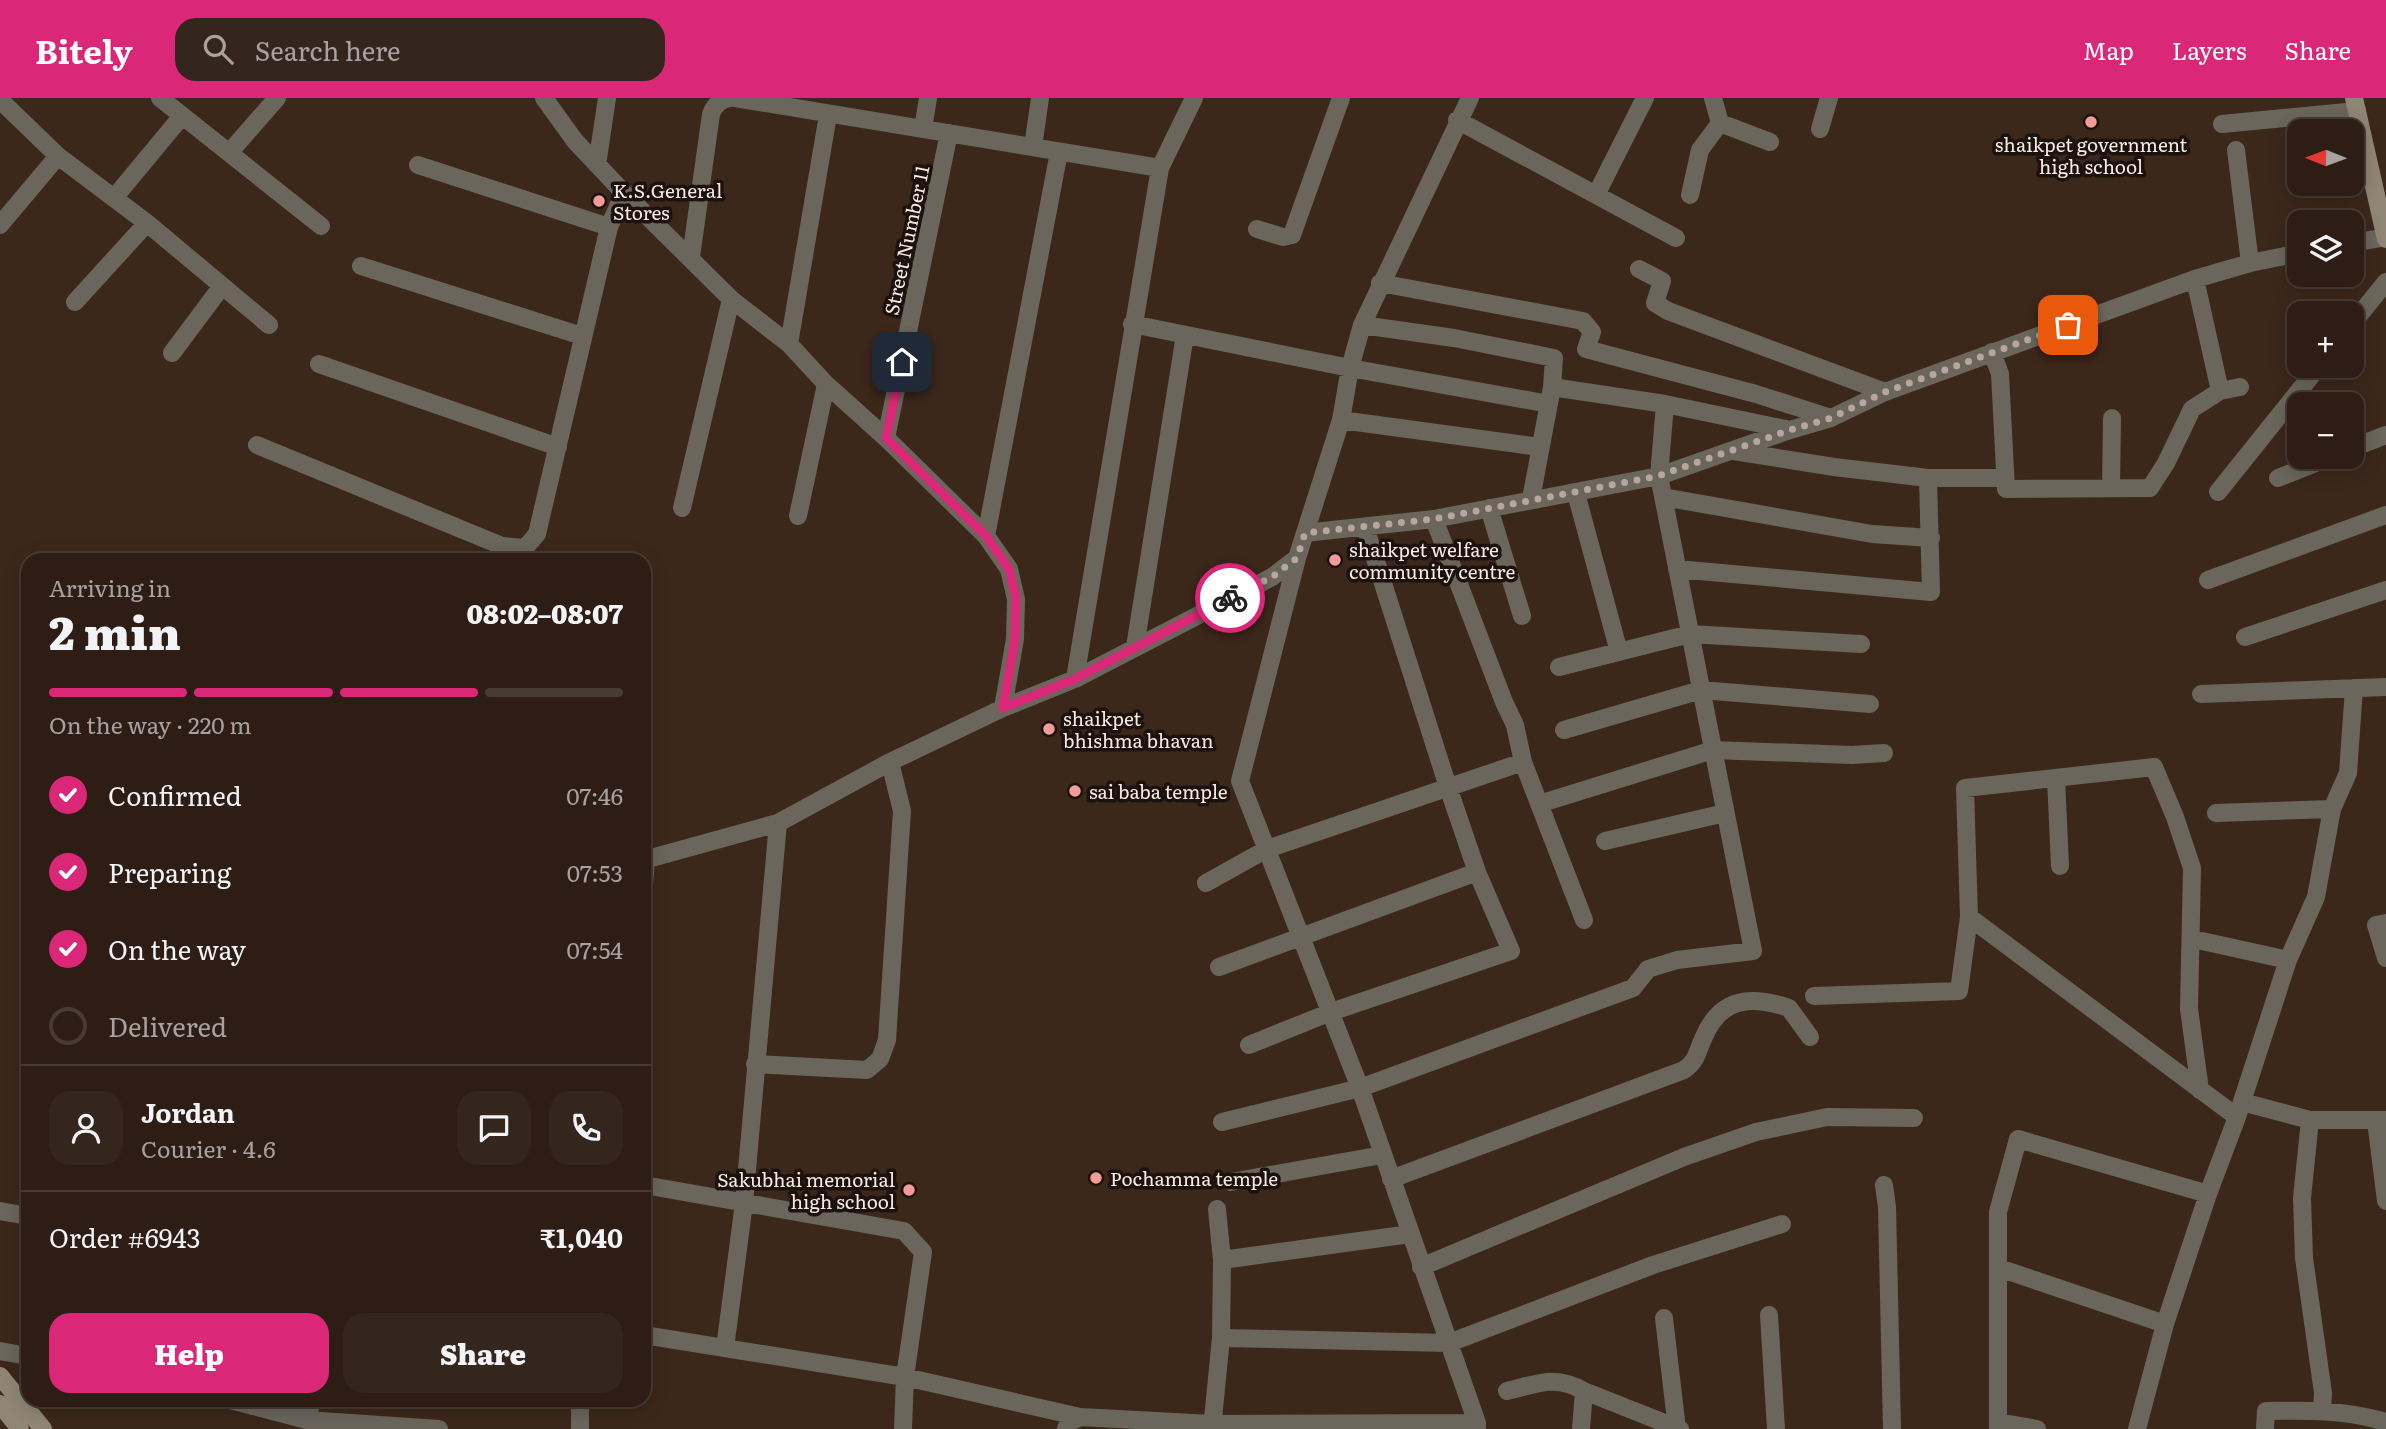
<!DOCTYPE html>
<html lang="en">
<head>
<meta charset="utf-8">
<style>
	:root { --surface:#2d1d14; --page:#35261d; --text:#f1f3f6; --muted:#a7a2a0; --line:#483b34; --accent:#db2777 }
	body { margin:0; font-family:Literata,serif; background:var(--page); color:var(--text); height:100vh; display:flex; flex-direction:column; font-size:26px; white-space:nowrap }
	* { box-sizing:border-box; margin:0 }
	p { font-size:23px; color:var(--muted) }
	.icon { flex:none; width:38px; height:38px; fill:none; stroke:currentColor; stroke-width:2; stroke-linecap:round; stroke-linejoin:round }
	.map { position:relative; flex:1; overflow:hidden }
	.panel { position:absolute; left:21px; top:455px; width:630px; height:854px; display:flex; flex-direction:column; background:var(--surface); border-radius:21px; box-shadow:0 4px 18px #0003,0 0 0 2px var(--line) }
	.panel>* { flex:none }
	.needle { width:46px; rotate:271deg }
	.fabs { position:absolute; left:2287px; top:21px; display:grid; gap:14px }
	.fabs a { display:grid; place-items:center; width:77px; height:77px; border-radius:14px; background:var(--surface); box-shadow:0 4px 18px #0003,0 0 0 2px var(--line); font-size:35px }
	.pin { position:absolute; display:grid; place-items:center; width:60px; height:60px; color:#fff; margin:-30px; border-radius:14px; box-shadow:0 4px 10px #0006 }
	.courier { position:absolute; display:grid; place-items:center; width:70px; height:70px; margin:-35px; border:5px solid #db2777; border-radius:50%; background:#fff; color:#222; box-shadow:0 2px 9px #0007 }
	.head em { font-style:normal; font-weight:800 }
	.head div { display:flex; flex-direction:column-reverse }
	.head { display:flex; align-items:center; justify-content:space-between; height:119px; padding:0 28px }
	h1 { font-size:46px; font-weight:800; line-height:52px }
	.bar { display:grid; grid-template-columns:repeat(4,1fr); gap:10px 7px; align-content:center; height:84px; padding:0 28px }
	.bar i { height:9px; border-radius:5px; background:var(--line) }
	.bar .on { background:var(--accent) }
	.bar p { grid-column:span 4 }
	.line { display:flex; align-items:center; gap:18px; padding:0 28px; border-top:2px solid var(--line) }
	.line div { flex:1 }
	.round { display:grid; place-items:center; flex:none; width:74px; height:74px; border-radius:21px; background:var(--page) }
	ol { padding:0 28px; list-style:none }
	li { display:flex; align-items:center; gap:21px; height:77px }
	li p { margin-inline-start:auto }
	li .icon { padding:7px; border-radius:50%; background:var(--accent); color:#fff; stroke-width:4 }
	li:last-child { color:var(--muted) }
	li i { width:38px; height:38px; border:4px solid var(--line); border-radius:50% }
	.cta { display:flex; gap:14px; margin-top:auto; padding:14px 28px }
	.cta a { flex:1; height:80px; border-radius:21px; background:var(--accent); color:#fff; font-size:28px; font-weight:800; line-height:80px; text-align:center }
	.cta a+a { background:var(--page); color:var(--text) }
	header { display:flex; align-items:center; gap:42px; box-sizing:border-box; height:98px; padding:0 35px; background:var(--accent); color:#fff }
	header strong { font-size:33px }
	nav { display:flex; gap:38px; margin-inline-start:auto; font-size:24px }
	.search { width:490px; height:63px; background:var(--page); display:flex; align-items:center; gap:18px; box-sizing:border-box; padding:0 24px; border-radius:21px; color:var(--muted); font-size:26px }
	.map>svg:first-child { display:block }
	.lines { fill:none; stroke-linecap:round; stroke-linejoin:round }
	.street { stroke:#6b665c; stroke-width:18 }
	.secondary { stroke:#8f8676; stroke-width:18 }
	.done { stroke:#b6a69c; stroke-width:7; stroke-dasharray:0 12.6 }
	.route { stroke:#db2777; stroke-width:9 }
	.poi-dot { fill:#f59b98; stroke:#1c120d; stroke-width:2.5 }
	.labels { text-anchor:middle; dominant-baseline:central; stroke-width:7; stroke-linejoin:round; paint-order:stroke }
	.poi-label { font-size:19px; fill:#f8eae2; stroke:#1c120d; text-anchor:start }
	.street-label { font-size:19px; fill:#f8eae2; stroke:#1c120d }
</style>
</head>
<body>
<header>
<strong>Bitely</strong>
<div class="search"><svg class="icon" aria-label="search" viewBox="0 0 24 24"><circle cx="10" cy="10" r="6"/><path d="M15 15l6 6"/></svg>Search here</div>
<nav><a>Map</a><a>Layers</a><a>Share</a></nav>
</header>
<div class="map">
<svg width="2386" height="1331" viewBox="0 0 2386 1331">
	<rect width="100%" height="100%" fill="#3c271b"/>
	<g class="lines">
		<!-- street -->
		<path class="street" d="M160 0 321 128
			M544 0 575 43 624 95 731 201 789 246 826 286 886 340 986 438 1009 471 1016 501 1015 541 1003 610 1075 581 1272 479 1297 460 1341 322 1350 270 1362 227 1470 0
			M735 0 1160 70 1075 581
			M1713 0 1720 25
			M0 2 58 58 147 125 269 227
			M1457 22 1676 140
			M1720 25 1770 44
			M2222 26 2357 13
			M923 31 928 0
			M1820 31 1829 0
			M1033 49 1040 0
			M2236 52 2250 165
			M229 55 277 0
			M418 67 609 129
			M597 67 607 0
			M1160 70 1194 0
			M1596 97 1645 0
			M1690 97 1700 52 1720 25
			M114 100 182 18
			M0 127 58 58
			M1257 131 1283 139 1292 137 1341 0
			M2352 145 2386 139
			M691 159 711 16C715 6 720 2 730 0
			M361 168 582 238
			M1639 171 1662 183 1655 205 1668 213 1885 294
			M2195 181 2220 293
			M1380 185 1583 223 1592 234 1586 251 1756 296 1831 320
			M75 204 147 125
			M1132 226 1350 270 1549 306
			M2352 226 2386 184
			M1362 227 1454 240 1554 260 1552 289 1531 401
			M789 246 828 17
			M1992 254 2000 276 2006 391 2150 390 2166 365 2192 311 2220 293 2240 289
			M172 255 222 188
			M319 266 558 349
			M1552 289 1665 306 1790 332
			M1341 322 1540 349
			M886 340 949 35
			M257 347 502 448 525 450 537 436 609 129 624 95
			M2352 350 2386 337
			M1734 353 1834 369 1928 380H2005
			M2278 380 2331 359
			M2111 390 2112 320
			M2218 394 2319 268
			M1576 395 1619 554
			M1663 399 1872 436 1931 440
			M682 410 731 201
			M1489 410 1522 518
			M798 418 826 286
			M1434 421 1504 604 1515 627 1523 664 1584 822
			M1305 435 1434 421 1659 378 1790 332 1831 320 1885 294 2195 181 2250 165 2300 155
			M986 438 1059 54
			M1297 460 1240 683 1360 990 1477 1325V1331
			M1677 471 1931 494 1928 380
			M2208 482 2386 417
			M2245 539 2386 492
			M1135 549 1185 237
			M1559 569 1690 536 1861 546
			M2201 596 2386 589
			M1564 632 1701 592 1870 606
			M2056 680 2060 768
			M1539 706 1713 652 1852 657 1884 655
			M2216 715 2332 711
			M1605 743 1725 715
			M644 762 778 725 890 664 1003 610
			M1206 785 1267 751 1523 664
			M644 786 646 762
			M1969 819 2237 1019
			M2386 825 2376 827 2386 860
			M2202 843 2288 862
			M1219 869 1477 774
			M1814 898 1959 893 1969 819 1965 690 2154 669 2175 719 2192 770 2189 911 2200 992
			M1249 947 1331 914 1511 853 1477 774 1448 689 1365 429
			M755 966 867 972 880 961 887 942 902 713 890 664
			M2242 1004 2310 1022H2386
			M2310 1022 2302 1100 2304 1160 2323 1295 2322 1312
			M2376 1023 2386 1103
			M1222 1024 1360 990 1633 890 1648 871 1677 862 1753 853 1659 378 1665 306
			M1391 1081 1684 972C1697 963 1697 954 1703 941 1720 899 1751 897 1789 910L1810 939
			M1231 1084 1382 1057
			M644 1087 904 1133 923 1154 905 1279 903 1331
			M1884 1087 1887 1109 1892 1331
			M0 1113 28 1118
			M1222 1162 1410 1136
			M1421 1169 1684 1059 1756 1034 1827 1019 1914 1020
			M1999 1170 2165 1226
			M1769 1217 1776 1331
			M1664 1220 1677 1331
			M644 1237 905 1279 1080 1319
			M1221 1240 1449 1245 1653 1167 1782 1126
			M725 1250 744 1105 778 725
			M0 1253 28 1258
			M1507 1293C1537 1286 1555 1276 1584 1293L1680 1331
			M230 1302 307 1322 439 1331
			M580 1302V1331
			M307 1322 312 1302
			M1998 1324 2037 1331
			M1066 1331 1068 1325 1080 1319 1212 1326 1477 1325
			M1212 1331 1221 1240 1222 1162 1217 1111
			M1581 1331 1584 1293
			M1998 1331V1114L2018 1041 2208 1096
			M2137 1331 2165 1226 2208 1096 2237 1019 2288 862 2316 799 2332 711 2348 675 2354 590
			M2265 1331 2266 1313C2308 1312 2346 1312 2386 1324"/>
		<!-- secondary -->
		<path class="secondary" d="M2354 0 2386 141
			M0 1278 43 1331
			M0 1306 20 1331"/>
	</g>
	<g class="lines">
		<!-- done -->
		<path class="done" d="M1230 500 1272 479 1297 460 1305 435 1434 421 1658 378 1790 332 1831 320 1885 294 2068 227"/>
		<!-- route -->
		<path class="route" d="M902 264 886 340 986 438 1009 471 1016 500 1015 541 1003 610 1075 581 1230 500"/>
	</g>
	<!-- markers -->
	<g class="poi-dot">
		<circle cx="2091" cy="24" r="7"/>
		<circle cx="599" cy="103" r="7"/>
		<circle cx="1335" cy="462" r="7"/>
		<circle cx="1049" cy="631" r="7"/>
		<circle cx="1075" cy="693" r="7"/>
		<circle cx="1096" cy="1080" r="7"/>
		<circle cx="909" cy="1092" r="7"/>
	</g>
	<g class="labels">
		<!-- poi labels -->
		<g class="poi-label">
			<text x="2091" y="46" text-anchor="middle">shaikpet government<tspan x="2091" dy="22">high school</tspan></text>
			<text x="613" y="92">K.S.General<tspan x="613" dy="22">Stores</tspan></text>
			<text x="1349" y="451">shaikpet welfare<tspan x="1349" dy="22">community centre</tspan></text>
			<text x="1063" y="620">shaikpet<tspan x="1063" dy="22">bhishma bhavan</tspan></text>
			<text x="1089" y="693">sai baba temple</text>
			<text x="1110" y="1080">Pochamma temple</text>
			<text x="895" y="1081" text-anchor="end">Sakubhai memorial<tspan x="895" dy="22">high school</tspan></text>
		</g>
		<!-- street labels -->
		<g class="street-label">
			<text transform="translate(906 142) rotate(-78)">Street Number 11</text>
		</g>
	</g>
</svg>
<div class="fabs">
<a><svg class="needle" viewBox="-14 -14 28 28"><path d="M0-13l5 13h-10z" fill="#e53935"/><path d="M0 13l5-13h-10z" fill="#a7a2a0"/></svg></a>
<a><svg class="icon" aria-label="layers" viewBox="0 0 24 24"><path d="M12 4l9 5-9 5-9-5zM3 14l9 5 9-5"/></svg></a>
<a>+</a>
<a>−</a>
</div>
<div class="pin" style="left:2068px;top:227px;background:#ea580c"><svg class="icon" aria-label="bag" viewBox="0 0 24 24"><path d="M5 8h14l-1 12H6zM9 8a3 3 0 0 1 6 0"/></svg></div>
<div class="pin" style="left:902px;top:264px;background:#1f2937"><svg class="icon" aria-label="home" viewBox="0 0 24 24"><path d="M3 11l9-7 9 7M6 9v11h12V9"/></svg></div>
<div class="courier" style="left:1230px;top:500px"><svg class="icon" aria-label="bike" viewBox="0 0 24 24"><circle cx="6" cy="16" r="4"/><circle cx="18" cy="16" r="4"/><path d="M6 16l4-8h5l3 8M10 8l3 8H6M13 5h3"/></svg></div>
<section class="panel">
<div class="head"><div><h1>2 min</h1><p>Arriving in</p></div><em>08:02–08:07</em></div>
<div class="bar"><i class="on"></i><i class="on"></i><i class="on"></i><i></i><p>On the way · 220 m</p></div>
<ol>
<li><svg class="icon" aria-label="check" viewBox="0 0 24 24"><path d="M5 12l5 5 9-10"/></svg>Confirmed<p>07:46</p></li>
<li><svg class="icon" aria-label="check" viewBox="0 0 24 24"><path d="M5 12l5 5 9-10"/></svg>Preparing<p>07:53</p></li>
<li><svg class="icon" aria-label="check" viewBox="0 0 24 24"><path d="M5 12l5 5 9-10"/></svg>On the way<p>07:54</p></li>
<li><i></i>Delivered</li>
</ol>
<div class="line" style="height:126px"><a class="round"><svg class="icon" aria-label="person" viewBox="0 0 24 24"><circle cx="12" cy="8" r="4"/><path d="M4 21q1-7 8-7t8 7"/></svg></a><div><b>Jordan</b><p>Courier · 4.6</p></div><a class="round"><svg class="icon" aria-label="chat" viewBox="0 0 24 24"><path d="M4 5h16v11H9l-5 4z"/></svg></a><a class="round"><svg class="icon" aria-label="phone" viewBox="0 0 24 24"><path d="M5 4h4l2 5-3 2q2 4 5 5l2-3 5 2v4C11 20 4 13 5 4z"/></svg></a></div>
<div class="line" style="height:91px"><div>Order #6943</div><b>₹1,040</b></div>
<div class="cta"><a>Help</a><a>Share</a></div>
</section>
</div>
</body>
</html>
